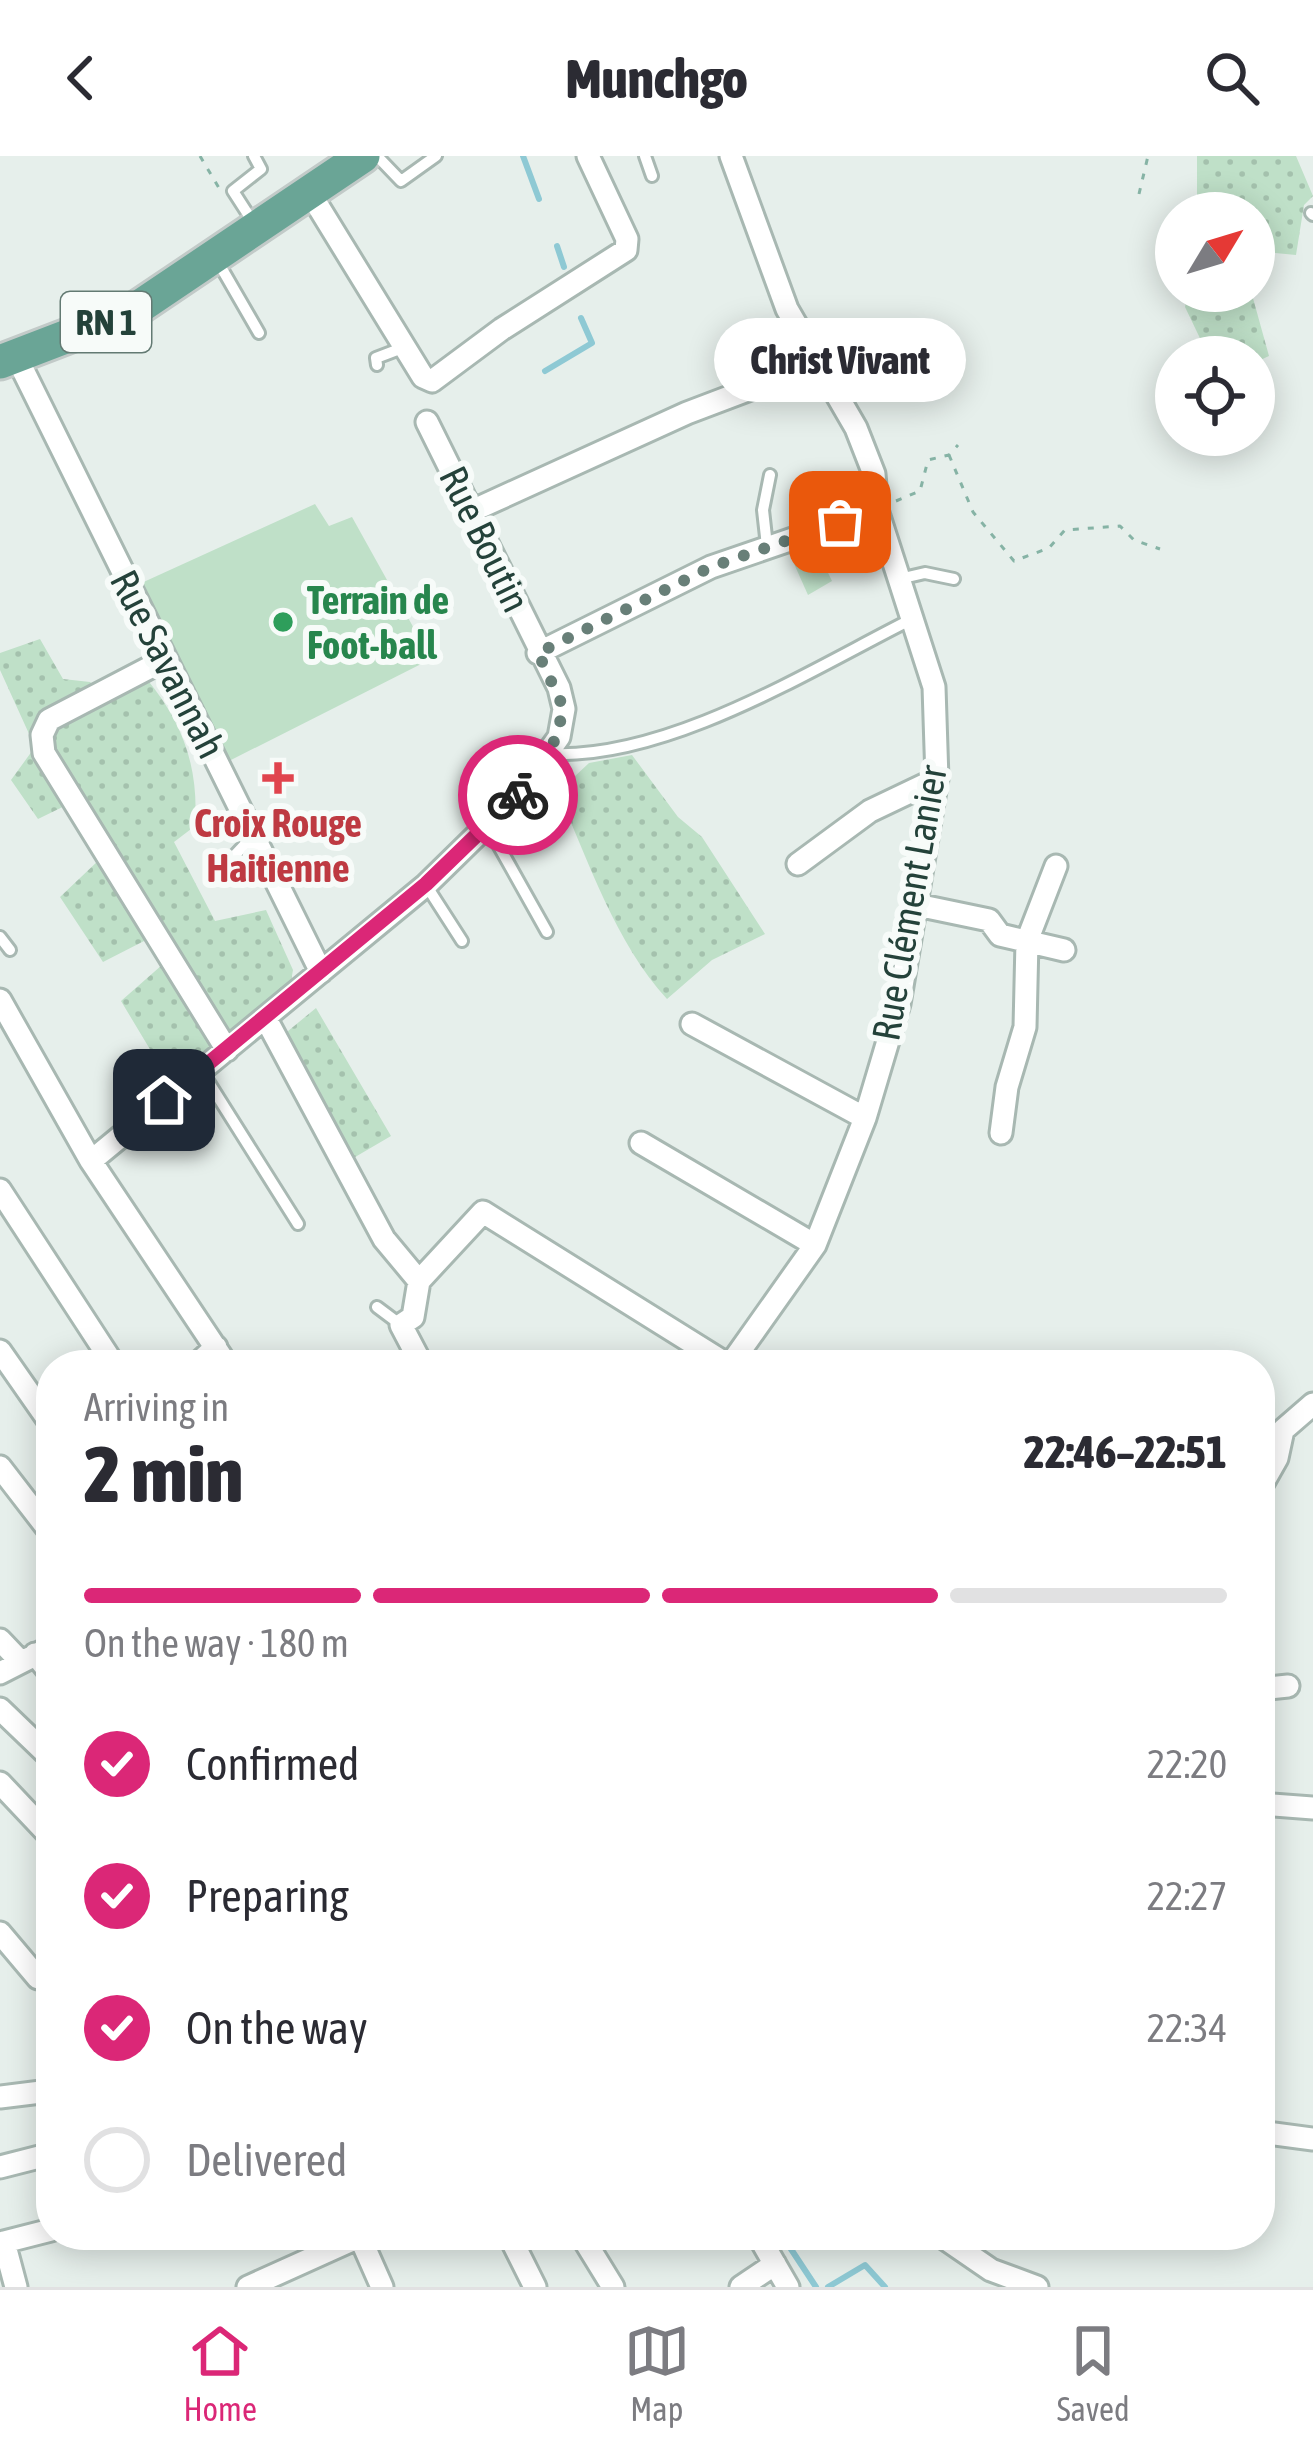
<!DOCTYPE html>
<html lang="en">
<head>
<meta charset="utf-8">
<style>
	:root { --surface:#fff; --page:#f2f2f3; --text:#2b2b33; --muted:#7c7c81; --line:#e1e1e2; --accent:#db2777 }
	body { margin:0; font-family:"Asap Condensed",sans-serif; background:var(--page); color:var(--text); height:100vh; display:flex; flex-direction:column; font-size:45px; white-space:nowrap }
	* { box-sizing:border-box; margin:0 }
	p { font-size:39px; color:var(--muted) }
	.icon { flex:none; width:66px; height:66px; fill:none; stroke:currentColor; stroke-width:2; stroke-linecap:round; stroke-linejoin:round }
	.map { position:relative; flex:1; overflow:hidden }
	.panel { position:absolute; left:36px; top:1194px; width:1239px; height:900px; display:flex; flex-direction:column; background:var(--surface); border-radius:48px; box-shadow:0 6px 30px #0003 }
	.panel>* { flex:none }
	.needle { width:78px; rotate:52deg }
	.buttons { position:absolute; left:1155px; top:36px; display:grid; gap:24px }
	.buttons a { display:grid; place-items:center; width:120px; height:120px; border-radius:50%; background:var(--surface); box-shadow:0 6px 30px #0003; font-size:60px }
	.pin { position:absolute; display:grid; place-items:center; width:102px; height:102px; color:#fff; margin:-51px; border-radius:24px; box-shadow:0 6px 18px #0006 }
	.courier { position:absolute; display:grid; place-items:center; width:120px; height:120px; margin:-60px; border:9px solid #db2777; border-radius:50%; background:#fff; color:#222; box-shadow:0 3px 15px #0007 }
	.bubble { position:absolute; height:84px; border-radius:42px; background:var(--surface); box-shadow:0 6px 30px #0003; font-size:39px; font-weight:800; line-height:84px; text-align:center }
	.overview em { font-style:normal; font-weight:800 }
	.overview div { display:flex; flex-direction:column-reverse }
	.overview { display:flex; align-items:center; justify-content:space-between; height:204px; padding:0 48px }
	h1 { font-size:78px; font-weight:800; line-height:90px }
	.bar { display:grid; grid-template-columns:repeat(4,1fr); gap:18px 12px; align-content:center; height:144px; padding:0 48px }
	.bar i { height:15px; border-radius:9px; background:var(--line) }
	.bar .active { background:var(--accent) }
	.bar p { grid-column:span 4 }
	ol { padding:0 48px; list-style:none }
	li { display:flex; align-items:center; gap:36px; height:132px }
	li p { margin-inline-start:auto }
	li .icon { padding:12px; border-radius:50%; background:var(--accent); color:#fff; stroke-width:4 }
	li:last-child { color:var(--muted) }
	li i { width:66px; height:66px; border:6px solid var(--line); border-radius:50% }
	header { display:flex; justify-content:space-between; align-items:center; height:156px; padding:0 48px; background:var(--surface); font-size:54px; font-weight:800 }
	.dock { display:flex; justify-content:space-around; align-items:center; height:168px; border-top:3px solid var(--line); background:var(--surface); font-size:33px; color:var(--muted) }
	.dock a { display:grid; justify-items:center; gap:6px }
	.dock .active { color:var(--accent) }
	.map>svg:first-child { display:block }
	.grass { fill:url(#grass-dots) }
	.park { fill:#bfe0c8 }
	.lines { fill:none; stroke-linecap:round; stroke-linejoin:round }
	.stream { stroke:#8ec9d4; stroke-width:6 }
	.service-casing { stroke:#a8b8b2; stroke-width:16 }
	.minor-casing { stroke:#a8b8b2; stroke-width:27 }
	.primary-casing { stroke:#c2cac8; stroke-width:39 }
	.path { stroke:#86b3a5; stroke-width:3; stroke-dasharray:6 9; stroke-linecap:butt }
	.service { stroke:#fff; stroke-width:10 }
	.minor { stroke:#fff; stroke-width:21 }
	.primary { stroke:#6aa596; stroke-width:33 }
	.done { stroke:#687f78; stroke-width:12; stroke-dasharray:0 21.6 }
	.route { stroke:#db2777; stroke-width:15 }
	.leisure-dot { fill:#2e9e5b; stroke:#f7fbf9; stroke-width:4.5 }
	.health-dot { fill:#e0444e; stroke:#f7fbf9; stroke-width:4.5 }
	.labels { text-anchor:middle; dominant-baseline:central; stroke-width:12; stroke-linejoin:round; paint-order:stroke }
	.shield { fill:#f7fbf9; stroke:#637a73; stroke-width:3 }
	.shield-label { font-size:36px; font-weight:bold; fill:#24423a }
	.street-label { font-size:39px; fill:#24423a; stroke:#f7fbf9 }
	.leisure-label { font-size:39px; font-weight:bold; fill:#27864d; stroke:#f7fbf9; text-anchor:start }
	.health-label { font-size:39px; font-weight:bold; fill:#be3a42; stroke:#f7fbf9 }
</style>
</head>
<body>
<header><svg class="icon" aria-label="back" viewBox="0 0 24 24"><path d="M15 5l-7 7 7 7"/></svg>Munchgo<svg class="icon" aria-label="search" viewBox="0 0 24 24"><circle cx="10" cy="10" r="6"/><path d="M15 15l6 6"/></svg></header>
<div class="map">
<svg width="1313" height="2131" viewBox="0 0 1313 2131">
	<defs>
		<pattern id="grass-dots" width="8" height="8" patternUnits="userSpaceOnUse" patternTransform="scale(3)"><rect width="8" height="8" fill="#bfe0c8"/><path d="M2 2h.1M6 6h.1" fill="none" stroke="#a4c1ad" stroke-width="1.8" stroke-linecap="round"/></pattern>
	</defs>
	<rect width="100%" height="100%" fill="#e6efeb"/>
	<!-- grass -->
	<path class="grass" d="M1197 0H1296L1313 40 1304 49 1296 99 1266 96 1254 127V57H1197Z
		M1188 135H1251L1269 200 1254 207V201H1209L1185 151Z
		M40 483 63 523 90 526 106 540 146 522C183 567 199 611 195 670L174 686 215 765 266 754 293 814 291 825 169 925 121 845 162 809 146 784 103 806 60 741 100 703 79 643 38 663 11 624 35 591 0 514V497Z
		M632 599 678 661 702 681 765 778 712 804 667 843C616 788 588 704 558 636L589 607Z
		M316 852 391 980 350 1004 282 880Z"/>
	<!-- park -->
	<path class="park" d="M315 348 329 370 352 361 431 503 229 605 137 429Z
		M814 388 832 425 808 439 791 401 796 391Z"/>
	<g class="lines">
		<!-- stream -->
		<path class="stream" d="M523 0 539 43
			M557 90 564 111
			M545 215 592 187 581 162
			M787 2087 816 2131
			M828 2131 865 2109 885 2131"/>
		<defs>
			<path id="service" d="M377 0 401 25 436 0
				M645 0 652 20
				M1311 57 1313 59
				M253 66 233 35 261 13 254 0
				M218 106 259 177
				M377 209 376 202 397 194 401 187
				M767 390 763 354 770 319
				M899 423 925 417 954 423
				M551 598C668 603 807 516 910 464
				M487 669 547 776
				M235 699 252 681
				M426 729 462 785
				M0 781 10 794
				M201 914 298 1068
				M377 1151 401 1169"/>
			<path id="minor" d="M310 37 423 221 432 225 502 173 626 94 627 83 588 0
				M16 200 321 816
				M474 354 687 257 819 207
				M538 497 711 411 877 354
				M166 503 49 564 42 579 44 597 227 894
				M798 708 870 655 937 623
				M917 749 989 764 1000 779 1064 794
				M0 844 91 1005 227 1209
				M266 863 384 1083 419 1125 413 1161 401 1169 422 1209
				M692 868 865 962
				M1001 977 1007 931 1025 871 1027 785 1056 710
				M641 987 815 1089
				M91 1005 426 729 517 640 559 581 564 553 559 532 427 266
				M0 1034 114 1209
				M419 1125 483 1056 728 1209
				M0 1195 51 1268
				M196 1209 216 1191
				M730 1209 815 1089 865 962 899 848 937 623 934 531 877 354 874 318 856 272 787 153 731 0
				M0 1311 51 1377
				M1260 1332 1277 1302 1283 1274 1313 1248
				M0 1484 19 1504
				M35 1498 51 1518
				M0 1517 51 1491
				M1260 1533 1288 1530
				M0 1553 51 1602
				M0 1627 51 1681
				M1260 1648 1313 1652
				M0 1777 38 1822
				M0 1941 49 1935
				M1260 1976 1313 1983
				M0 2011 51 1998
				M359 2079 382 2131
				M509 2079 535 2131
				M581 2079 613 2131
				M758 2079 788 2131
				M940 2079 991 2114 1037 2131
				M4 2086 16 2131
				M0 2087 51 2074
				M248 2131 359 2081
				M741 2131 775 2108"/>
			<path id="primary" d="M0 206 133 155 363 0"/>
		</defs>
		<!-- service casing -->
		<use href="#service" class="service-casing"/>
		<!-- minor casing -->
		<use href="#minor" class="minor-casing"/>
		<!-- primary casing -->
		<use href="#primary" class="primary-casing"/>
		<!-- path -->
		<path class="path" d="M200 0 219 32
			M1139 38 1148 0
			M949 299 973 356 1014 405 1049 392 1065 374 1120 370 1134 384 1160 393
			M896 345 920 335 928 304 949 299 958 289"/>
		<!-- service -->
		<use href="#service" class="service"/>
		<!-- minor -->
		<use href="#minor" class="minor"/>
		<!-- primary -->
		<use href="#primary" class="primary"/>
	</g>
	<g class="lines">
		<!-- done -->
		<path class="done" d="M518 639 550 598 564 553 538 497 711 411 840 366"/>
		<!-- route -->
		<path class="route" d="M164 944 426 728 518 639"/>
	</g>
	<!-- markers -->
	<circle class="leisure-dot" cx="283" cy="466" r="12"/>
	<path class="health-dot" d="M272 604h12v12h12v12h-12v12h-12v-12h-12v-12h12z"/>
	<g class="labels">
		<!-- shield labels -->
		<rect class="shield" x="61" y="136" width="90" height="60" rx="9"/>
		<g class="shield-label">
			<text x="106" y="166">RN 1</text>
		</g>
		<!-- street labels -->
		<g class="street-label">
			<text transform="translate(485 383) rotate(64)">Rue Boutin</text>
			<text transform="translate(168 508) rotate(63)">Rue Savannah</text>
			<text transform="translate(909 747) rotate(-80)">Rue Clément Lanier</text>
		</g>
		<!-- leisure labels -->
		<g class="leisure-label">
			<text x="307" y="444">Terrain de<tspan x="307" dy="45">Foot-ball</tspan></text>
		</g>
		<!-- health labels -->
		<g class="health-label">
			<text x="278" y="667">Croix Rouge<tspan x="278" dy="45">Haitienne</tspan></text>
		</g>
	</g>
</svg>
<div class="buttons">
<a><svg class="needle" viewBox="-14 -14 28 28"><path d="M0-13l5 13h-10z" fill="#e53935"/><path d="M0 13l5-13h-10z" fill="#7c7c81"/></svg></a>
<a><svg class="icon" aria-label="locate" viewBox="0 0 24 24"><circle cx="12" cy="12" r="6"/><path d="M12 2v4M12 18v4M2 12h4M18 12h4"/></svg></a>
</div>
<div class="pin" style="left:840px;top:366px;background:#ea580c"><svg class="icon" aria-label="bag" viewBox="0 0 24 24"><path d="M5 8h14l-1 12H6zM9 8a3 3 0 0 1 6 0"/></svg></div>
<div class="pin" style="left:164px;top:944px;background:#1f2937"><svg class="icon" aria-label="home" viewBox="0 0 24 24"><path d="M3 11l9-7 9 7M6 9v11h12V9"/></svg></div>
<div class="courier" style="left:518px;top:639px"><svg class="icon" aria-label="bike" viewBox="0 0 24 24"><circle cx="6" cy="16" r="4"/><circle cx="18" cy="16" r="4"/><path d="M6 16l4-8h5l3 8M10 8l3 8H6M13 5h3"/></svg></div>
<div class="bubble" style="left:714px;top:162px;width:252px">Christ Vivant</div>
<section class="panel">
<div class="overview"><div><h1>2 min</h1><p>Arriving in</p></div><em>22:46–22:51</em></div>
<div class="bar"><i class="active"></i><i class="active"></i><i class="active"></i><i></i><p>On the way · 180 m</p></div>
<ol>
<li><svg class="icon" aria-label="check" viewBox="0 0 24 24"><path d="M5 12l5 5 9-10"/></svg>Confirmed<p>22:20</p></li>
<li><svg class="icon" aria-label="check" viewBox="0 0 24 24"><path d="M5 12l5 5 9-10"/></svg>Preparing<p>22:27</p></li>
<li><svg class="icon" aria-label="check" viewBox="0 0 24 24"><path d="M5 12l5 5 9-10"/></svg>On the way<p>22:34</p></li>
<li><i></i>Delivered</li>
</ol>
</section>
</div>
<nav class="dock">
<a class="active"><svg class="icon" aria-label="home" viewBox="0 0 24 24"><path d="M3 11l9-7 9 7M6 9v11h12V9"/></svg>Home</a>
<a><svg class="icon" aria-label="map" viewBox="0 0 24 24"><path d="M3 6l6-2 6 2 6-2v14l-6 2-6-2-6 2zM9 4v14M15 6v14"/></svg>Map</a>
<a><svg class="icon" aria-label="saved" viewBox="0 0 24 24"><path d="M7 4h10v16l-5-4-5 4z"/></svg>Saved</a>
</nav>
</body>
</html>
